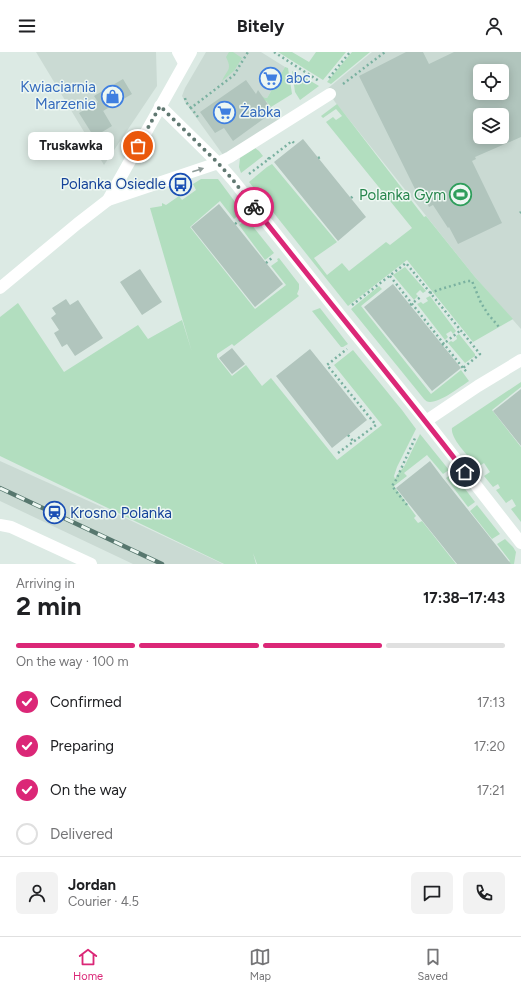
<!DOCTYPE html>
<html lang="en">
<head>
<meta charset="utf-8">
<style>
	:root { --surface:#fff; --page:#f2f2f2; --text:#202124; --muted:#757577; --line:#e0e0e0; --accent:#db2777 }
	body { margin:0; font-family:Figtree,sans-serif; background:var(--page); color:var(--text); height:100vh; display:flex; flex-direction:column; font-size:15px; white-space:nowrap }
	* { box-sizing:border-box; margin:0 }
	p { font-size:13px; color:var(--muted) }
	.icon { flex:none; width:22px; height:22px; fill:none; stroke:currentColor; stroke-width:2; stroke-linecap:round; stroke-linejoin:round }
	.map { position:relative; height:512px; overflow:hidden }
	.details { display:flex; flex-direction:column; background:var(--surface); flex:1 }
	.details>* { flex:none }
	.tools { position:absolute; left:473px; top:12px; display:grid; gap:8px }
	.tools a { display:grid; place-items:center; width:36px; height:36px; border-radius:6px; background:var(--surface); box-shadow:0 2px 10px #0003; font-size:20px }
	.pin { position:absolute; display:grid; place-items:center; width:34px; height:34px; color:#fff; margin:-17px; border:2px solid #fff; border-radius:50%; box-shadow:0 1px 4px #0007 }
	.courier { position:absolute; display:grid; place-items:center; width:40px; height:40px; margin:-20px; border:3px solid #db2777; border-radius:50%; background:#fff; color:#222; box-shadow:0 1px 5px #0007 }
	.bubble { position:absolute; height:28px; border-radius:6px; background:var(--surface); box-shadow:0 2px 10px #0003; font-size:13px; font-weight:700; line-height:28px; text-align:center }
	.head em { font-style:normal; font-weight:700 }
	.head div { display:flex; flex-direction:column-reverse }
	.head { display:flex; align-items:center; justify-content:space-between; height:68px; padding:0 16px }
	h1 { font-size:26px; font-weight:700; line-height:30px }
	.bar { display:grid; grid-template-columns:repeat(4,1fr); gap:6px 4px; align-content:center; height:48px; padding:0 16px }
	.bar i { height:5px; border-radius:3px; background:var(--line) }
	.bar .on { background:var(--accent) }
	.bar p { grid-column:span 4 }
	.line { display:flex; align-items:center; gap:10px; padding:0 16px; border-top:1px solid var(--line) }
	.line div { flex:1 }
	.round { display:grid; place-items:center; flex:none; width:42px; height:42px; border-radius:6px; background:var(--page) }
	ol { padding:0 16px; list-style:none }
	li { display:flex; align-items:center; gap:12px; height:44px }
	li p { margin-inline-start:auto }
	li .icon { padding:4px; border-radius:50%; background:var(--accent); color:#fff; stroke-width:4 }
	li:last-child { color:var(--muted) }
	li i { width:22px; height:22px; border:2px solid var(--line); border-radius:50% }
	header { display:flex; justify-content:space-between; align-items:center; height:52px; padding:0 16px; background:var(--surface); font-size:18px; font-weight:700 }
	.menu { display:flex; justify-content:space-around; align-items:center; height:56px; border-top:1px solid var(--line); background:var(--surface); font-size:11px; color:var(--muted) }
	.menu a { display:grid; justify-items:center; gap:2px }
	.menu .on { color:var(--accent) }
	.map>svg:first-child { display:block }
	.built { fill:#cadad3; fill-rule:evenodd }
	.green { fill:#b2debf }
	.building { fill:#b1c5bd; fill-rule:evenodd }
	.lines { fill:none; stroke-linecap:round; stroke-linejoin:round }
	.path { stroke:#7ab1a0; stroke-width:2.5; stroke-dasharray:2 3; stroke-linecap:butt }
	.service { stroke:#fff; stroke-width:12 }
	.minor { stroke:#fff; stroke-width:12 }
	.tertiary { stroke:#fff; stroke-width:12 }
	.rail-casing { stroke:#57776e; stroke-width:4.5 }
	.rail { stroke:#edf7f2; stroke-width:3; stroke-dasharray:9; stroke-linecap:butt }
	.oneway { fill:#8e9c99 }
	.done { stroke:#607871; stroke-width:4; stroke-dasharray:0 7.2 }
	.route { stroke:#db2777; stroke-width:5 }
	.labels { text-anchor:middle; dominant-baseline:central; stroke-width:3; stroke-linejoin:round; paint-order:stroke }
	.shop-label { font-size:15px; fill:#366cbe; stroke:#edf7f2; text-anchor:start }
	.transit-label { font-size:15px; fill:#164399; stroke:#edf7f2; text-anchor:end }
	.leisure-label { font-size:15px; fill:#27864d; stroke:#edf7f2; text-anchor:end }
</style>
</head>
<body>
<header><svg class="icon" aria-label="menu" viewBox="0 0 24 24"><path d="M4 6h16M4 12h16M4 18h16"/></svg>Bitely<svg class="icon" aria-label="person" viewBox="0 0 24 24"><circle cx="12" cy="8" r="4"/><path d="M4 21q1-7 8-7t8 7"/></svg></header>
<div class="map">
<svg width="521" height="512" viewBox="0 0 521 512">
	<rect width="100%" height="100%" fill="#dceae4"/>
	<!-- built -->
	<path class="built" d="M36 0H156L157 34 104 113Z
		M206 0H261L285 15 267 46 266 47 258 42 266 49 286 75 240 106 229 112 221 100 185 50 182 44 185 36Z
		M372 0H521V277L475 225 335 50 327 37ZM480 19H502V41H480ZM480 63H502V85H480Z
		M0 409 102 455 223 512H133L0 449Z"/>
	<!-- green -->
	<path class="green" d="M229 0H233L242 6 234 19 222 29C226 18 233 19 226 5Z
		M278 0H292L309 10 316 0H346L323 28Z
		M352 0H370L331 32 327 30Z
		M285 15 288 16 292 42 271 55 266 49 263 50 257 41 265 46H267Z
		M292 19 304 25 319 34 300 48 295 40Z
		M337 52 424 165 426 164 475 225 513 267 473 290 407 208 348 254 249 130 267 115 272 112 337 190 314 206 327 223 342 211 349 219 386 190 390 193 412 176 326 70 333 65 336 68 342 64 336 57 323 66 321 64Z
		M255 96 259 99 263 104 241 121 239 115 240 106Z
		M201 127H218L244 162 242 164 240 162 234 167 220 149 190 175 255 257 286 233 271 214 278 209 277 207 279 206 299 232V237L297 242 299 244 234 294 232 292 217 302V305L232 324 246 313 262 334 271 326 337 408 382 373 334 313 353 298 402 358 416 377 397 415 394 424 395 427 399 420 404 415 420 382 449 418 443 422 427 403 404 421 407 424 394 434 416 464 414 466 418 471 422 469 456 512H257L253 501 256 512H224L0 404V265L18 251 64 320 138 273 148 287 182 268 192 300 150 156 162 154V151L166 153 179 144 182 148 196 138 193 132Z
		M247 167 274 201 265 208 239 173Z
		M405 215 426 239 423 241 420 238 416 242 418 244 414 248 393 223Z
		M379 234 382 237 361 254 431 342 461 318 469 329C460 335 441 350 430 350 427 350 426 349 424 347L351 257Z
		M430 244 456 279 453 282 451 279 446 282 448 285 445 288 417 252 421 250 423 252 428 249 426 246Z
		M320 256 348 292 343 295H341L312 259Z
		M459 282 475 302V304L465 311 448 291 451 289 453 290 457 287 456 284Z
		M521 330V335L492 358 521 395V470L511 457 516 454 512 447 506 451 496 438 500 436 498 432 493 435 484 424 490 420 484 411 478 415C471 407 450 387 452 376Z
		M453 421 475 450 468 455 446 426Z
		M477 453 500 482 492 487 470 459Z
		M505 487 513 495 516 500 514 512H506L510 509 497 492Z"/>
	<!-- building -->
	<path class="building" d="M406 0H423L429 12 454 0H521V85L475 105 476 107 472 109 502 171 458 192 449 175 448 176 433 153 429 155 419 135 415 137 359 24ZM480 19H502V41H480ZM480 63H502V85H480Z
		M123 27 132 42 103 59 102 57 112 74 94 85 79 61 98 50 94 44Z
		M246 28 256 42 258 38 273 60 233 89 224 76 215 81 200 60Z
		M303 87 366 165 338 189 274 110Z
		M219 152 283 232 255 255 191 175Z
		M140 217 162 250 142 263 120 230Z
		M393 232 461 316 432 339 364 255Z
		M66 247 70 253 78 248 103 286 75 304 67 292 62 295 54 281 59 278 51 266 56 262 52 256Z
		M232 296 245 312 232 322 219 306Z
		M310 297 367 368 332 396 276 324Z
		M521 337V394L493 359Z
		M430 409 442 425 511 512H457L396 436Z"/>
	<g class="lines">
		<!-- path -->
		<path class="path" d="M274 0 319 29
			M329 26 350 0
			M343 32 385 0
			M185 46 186 50 191 56
			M198 65 191 56 234 23 248 0
			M318 106 321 105
			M269 107 292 89 295 92
			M249 122 269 107 266 103
			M351 146 353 144
			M520 161 521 160
			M235 172 243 166
			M266 211 273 205
			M390 224 463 316
			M430 241 441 237 468 229H472L481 251 488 262 499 275
			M352 253 406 211 480 302 463 316 468 321
			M410 253 422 244
			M442 293 461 278
			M348 383 353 389
			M338 401 376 373 327 313 347 297
			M407 453 392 434 396 428 416 384"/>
		<!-- service -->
		<path class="service" d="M218 111 230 105 330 42"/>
		<!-- minor -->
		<path class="minor" d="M178 0 184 11
			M160 54 218 111 233 128 340 263 426 369 478 334 521 308
			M108 148 218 111
			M426 369 521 491
			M0 473 11 475 91 512"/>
		<!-- tertiary -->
		<path class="tertiary" d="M0 236 77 172 108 148 191 0"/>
		<defs>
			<path id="rail" d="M0 436 162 512"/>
		</defs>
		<!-- rail casing -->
		<use href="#rail" class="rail-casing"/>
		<!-- rail -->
		<use href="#rail" class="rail"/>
	</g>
	<!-- one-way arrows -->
	<defs><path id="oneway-solid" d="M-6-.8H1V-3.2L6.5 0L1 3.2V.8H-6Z"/></defs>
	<use class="oneway" href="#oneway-solid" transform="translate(198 118) rotate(-18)"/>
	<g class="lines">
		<!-- done -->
		<path class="done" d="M138 94 160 54 218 111 233 128 254 155"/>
		<!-- route -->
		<path class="route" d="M254 155C324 244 396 331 465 420"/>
	</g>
	<!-- icons -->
	<defs>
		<symbol id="supermarket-ring" viewBox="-11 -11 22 22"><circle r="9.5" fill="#edf7f2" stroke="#3f7fe0" stroke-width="1.5"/><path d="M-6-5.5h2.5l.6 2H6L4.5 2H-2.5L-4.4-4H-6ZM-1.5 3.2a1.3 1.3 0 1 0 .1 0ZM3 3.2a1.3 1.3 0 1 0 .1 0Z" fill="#3f7fe0"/></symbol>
		<symbol id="shop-ring" viewBox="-11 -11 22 22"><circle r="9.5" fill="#edf7f2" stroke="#3f7fe0" stroke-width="1.5"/><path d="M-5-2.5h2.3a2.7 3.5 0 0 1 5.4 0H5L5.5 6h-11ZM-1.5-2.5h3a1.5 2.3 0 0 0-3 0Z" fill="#3f7fe0"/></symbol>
		<symbol id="bus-ring" viewBox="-11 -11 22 22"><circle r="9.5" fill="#edf7f2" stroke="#1a4fb4" stroke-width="1.5"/><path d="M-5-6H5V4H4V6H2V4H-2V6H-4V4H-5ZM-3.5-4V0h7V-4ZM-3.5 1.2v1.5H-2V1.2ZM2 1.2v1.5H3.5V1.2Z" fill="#1a4fb4"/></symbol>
		<symbol id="stadium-ring" viewBox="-11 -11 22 22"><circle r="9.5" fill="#edf7f2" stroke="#2e9e5b" stroke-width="1.5"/><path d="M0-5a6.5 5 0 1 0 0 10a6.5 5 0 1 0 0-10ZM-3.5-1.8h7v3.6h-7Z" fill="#2e9e5b"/></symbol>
		<symbol id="station-ring" viewBox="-11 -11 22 22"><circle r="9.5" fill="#edf7f2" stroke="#1a4fb4" stroke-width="1.5"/><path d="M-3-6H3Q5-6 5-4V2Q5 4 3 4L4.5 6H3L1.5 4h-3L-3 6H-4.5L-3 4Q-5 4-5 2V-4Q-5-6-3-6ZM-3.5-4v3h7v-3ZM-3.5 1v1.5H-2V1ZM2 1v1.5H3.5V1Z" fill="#1a4fb4"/></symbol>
	</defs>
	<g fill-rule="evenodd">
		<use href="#supermarket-ring" x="258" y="14" width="25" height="25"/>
		<use href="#shop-ring" x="100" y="32" width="25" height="25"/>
		<use href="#supermarket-ring" x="212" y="48" width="25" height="25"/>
		<use href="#bus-ring" x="168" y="120" width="25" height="25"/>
		<use href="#stadium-ring" x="448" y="130" width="25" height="25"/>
		<use href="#station-ring" x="42" y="448" width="25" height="25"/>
	</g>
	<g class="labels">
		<!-- shop labels -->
		<g class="shop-label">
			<text x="286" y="26">abc</text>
			<text x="96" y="35" text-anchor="end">Kwiaciarnia<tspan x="96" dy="17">Marzenie</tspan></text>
			<text x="240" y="60">Żabka</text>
		</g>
		<!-- transit labels -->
		<g class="transit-label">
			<text x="166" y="132">Polanka Osiedle</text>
			<text x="70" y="461" text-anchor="start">Krosno Polanka</text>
		</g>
		<!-- leisure labels -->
		<g class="leisure-label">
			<text x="446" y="143">Polanka Gym</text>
		</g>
	</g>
</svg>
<div class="tools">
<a><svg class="icon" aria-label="locate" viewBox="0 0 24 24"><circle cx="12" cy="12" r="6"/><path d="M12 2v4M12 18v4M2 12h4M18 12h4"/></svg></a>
<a><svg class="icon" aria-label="layers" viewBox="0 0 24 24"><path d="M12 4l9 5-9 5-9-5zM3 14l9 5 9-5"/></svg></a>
</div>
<div class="pin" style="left:138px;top:94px;background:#ea580c"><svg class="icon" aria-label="bag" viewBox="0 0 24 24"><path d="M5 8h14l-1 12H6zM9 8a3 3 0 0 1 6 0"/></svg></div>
<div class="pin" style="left:465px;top:420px;background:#1f2937"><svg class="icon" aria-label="home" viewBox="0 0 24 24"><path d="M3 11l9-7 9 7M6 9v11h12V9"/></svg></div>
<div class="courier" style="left:254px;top:155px"><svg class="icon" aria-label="bike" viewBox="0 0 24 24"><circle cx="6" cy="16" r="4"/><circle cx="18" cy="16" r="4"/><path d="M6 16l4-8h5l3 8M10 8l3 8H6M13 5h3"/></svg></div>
<div class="bubble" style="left:28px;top:80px;width:86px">Truskawka</div>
</div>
<section class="details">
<div class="head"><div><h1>2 min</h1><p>Arriving in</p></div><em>17:38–17:43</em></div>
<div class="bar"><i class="on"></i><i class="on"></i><i class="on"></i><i></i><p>On the way · 100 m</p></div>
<ol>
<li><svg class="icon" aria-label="check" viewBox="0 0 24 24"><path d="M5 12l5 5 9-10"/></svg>Confirmed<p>17:13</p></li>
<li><svg class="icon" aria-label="check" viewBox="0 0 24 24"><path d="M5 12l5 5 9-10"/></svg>Preparing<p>17:20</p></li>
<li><svg class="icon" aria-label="check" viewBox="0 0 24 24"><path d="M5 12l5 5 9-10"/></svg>On the way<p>17:21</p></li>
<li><i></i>Delivered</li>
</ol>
<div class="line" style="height:72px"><a class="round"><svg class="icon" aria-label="person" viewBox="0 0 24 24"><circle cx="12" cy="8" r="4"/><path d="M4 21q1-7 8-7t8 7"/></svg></a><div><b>Jordan</b><p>Courier · 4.5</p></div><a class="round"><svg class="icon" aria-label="chat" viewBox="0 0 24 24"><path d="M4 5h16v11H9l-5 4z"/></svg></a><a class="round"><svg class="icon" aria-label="phone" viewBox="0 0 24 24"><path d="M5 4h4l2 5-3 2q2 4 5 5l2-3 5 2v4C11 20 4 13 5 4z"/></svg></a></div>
</section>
<nav class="menu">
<a class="on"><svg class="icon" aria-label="home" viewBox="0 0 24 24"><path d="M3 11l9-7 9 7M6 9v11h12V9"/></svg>Home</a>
<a><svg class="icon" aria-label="map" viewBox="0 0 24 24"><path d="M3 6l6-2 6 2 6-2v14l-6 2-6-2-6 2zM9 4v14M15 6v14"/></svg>Map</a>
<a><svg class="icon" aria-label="saved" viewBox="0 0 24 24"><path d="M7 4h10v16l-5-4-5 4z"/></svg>Saved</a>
</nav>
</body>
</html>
